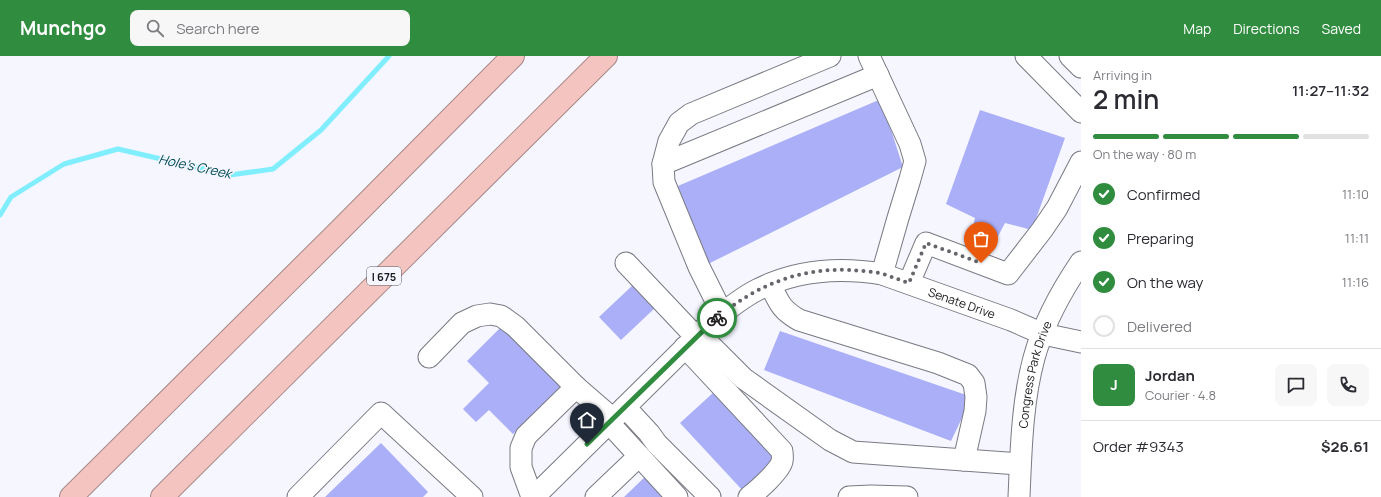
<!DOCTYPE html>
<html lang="en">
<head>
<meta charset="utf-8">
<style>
	:root { --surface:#fff; --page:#f7f7f7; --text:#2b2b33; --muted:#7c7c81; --line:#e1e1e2; --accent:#308c3e }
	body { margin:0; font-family:Manrope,sans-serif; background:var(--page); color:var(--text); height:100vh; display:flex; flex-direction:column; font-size:15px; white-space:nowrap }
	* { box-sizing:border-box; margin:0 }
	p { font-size:13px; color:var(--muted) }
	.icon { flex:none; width:22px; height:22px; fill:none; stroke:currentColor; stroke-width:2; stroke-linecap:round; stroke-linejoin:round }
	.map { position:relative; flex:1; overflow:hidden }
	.panel { display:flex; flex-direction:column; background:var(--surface); width:300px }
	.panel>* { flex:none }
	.pin { position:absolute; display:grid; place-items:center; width:34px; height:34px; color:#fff; margin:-41px -17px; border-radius:50% 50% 50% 0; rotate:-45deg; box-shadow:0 0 4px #0007 }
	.pin .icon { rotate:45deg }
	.courier { position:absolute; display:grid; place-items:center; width:40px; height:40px; margin:-20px; border:3px solid #308c3e; border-radius:50%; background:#fff; color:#222; box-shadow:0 1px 5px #0007 }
	.summary em { font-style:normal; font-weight:600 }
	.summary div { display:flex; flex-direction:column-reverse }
	.summary { display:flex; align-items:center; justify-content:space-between; height:68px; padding:0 12px }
	h1 { font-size:26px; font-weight:600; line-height:30px }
	.bar { display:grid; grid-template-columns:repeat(4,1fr); gap:6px 4px; align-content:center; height:48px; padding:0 12px }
	.bar i { height:5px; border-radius:3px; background:var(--line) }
	.bar .selected { background:var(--accent) }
	.bar p { grid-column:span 4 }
	.line { display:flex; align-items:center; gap:10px; padding:0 12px; border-top:1px solid var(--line) }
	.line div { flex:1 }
	.round { display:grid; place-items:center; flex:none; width:42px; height:42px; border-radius:8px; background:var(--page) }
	ol { padding:0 12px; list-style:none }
	li { display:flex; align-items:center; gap:12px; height:44px }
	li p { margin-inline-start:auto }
	li .icon { padding:4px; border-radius:50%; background:var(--accent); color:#fff; stroke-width:4 }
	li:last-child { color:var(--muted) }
	li i { width:22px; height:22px; border:2px solid var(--line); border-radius:50% }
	header { display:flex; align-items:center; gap:24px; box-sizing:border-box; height:56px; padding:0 20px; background:var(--accent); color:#fff }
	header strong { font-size:19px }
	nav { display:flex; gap:22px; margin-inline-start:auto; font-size:14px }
	.search { width:280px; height:36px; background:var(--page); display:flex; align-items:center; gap:10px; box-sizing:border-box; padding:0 14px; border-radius:8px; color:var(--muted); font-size:15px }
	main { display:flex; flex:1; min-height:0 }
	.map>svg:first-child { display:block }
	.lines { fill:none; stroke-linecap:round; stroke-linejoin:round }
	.stream { stroke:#81eefe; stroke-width:5 }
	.building { fill:#aaaff7 }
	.minor-casing { stroke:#797a82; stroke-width:23 }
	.highway-casing { stroke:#a78887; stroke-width:24 }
	.minor { stroke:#fff; stroke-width:21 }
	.highway { stroke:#f4c4c1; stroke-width:22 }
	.done { stroke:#65666b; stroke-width:4; stroke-dasharray:0 7.2 }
	.route { stroke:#308c3e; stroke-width:5 }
	.labels { text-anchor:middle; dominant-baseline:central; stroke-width:3; stroke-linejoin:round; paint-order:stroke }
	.shield { fill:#f5f6ff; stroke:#5a5b5f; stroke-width:1 }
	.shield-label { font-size:11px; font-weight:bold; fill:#18181b }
	.street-label { font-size:12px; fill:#18181b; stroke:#f5f6ff }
	.water-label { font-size:13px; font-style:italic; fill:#004951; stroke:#f5f6ff }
</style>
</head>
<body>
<header>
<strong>Munchgo</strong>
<div class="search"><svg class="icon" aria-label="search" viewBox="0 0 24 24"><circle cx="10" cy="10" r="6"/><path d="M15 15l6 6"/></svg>Search here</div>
<nav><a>Map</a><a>Directions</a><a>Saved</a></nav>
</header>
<main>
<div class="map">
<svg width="1081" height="441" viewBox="0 0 1081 441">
	<rect width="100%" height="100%" fill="#f5f6ff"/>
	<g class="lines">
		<!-- stream -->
		<path class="stream" d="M0 159 11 141 64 108 118 93 230 119 273 113 321 74 389 0"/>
	</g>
	<!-- building -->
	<path class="building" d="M881 43 903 111 708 208 678 130Z
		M980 54 1065 82 1032 174 1005 167 996 184 972 175 975 162 946 148Z
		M634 228 656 251 621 284 599 261Z
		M504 268 564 328 513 378 489 354 476 366 463 353 489 327 467 305Z
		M780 275 972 341 951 385 764 314Z
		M714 336 778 405 744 436 680 367Z
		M381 387 428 436 423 441H325Z
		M649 417 672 441H624Z"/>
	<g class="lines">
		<defs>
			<g id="minor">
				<path d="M869 0 910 88 915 105 910 123 898 162 882 218"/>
				<path d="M1026 0 1081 56"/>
				<path d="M1070 0 1081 11"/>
				<path d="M663 108 878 19"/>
				<path d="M626 207 696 281"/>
				<path d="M909 227 926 187 1008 218 1042 174 1057 152 1081 106"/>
				<path d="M770 228C779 246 780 253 799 264L938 307 968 319 974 327 976 341 975 355 964 404"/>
				<path d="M722 257 699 211 664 126 663 108 669 85 679 67 691 58 830 0"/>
				<path d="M699 278 743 322 830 384 853 396 1020 408"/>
				<path d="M685 291 782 395C782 398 783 402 782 405 781 414 756 436 749 441"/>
				<path d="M429 301 462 267 477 260 490 258 501 260 515 270 576 331"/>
				<path d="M625 351 649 377 657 388 710 441"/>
				<path d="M609 367 677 441"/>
				<path d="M298 441 381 357 472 441"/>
				<path d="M532 441 521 411V392L526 380 576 331 613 363"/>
				<path id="s1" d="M534 441 707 270C723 257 739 243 757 234 796 214 839 211 882 218L1011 264 1043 278 1081 286"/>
				<path d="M596 441 639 400"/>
				<path d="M849 441 871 440 907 441"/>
				<path id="s2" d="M1019 441C1021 395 1022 346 1034 302 1043 269 1062 234 1081 206"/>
			</g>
			<path id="highway" d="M71 441 334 180 513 0
				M162 441 606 0"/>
		</defs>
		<!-- minor casing -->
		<use href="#minor" class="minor-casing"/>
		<!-- highway casing -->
		<use href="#highway" class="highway-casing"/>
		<!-- minor -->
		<use href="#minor" class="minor"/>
		<!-- highway -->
		<use href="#highway" class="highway"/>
	</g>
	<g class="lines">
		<!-- done -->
		<path class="done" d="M717 262C755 230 798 212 849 214 860 215 872 215 883 218 892 221 900 224 909 227L926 187 981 207"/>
		<!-- route -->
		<path class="route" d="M587 388 708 270 717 262"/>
	</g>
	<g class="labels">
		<!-- shield labels -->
		<rect class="shield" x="367" y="211" width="34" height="18" rx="3"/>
		<g class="shield-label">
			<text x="384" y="220">I 675</text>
		</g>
		<!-- street labels -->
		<g class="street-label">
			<text stroke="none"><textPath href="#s1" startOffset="518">Senate Drive</textPath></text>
			<text stroke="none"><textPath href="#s2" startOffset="124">Congress Park Drive</textPath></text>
		</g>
		<!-- water labels -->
		<g class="water-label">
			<text transform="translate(195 110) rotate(12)">Hole's Creek</text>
		</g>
	</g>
</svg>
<div class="pin" style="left:981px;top:207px;background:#ea580c"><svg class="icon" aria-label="bag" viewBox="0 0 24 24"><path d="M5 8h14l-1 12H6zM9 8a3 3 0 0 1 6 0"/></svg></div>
<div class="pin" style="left:587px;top:388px;background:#1f2937"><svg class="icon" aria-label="home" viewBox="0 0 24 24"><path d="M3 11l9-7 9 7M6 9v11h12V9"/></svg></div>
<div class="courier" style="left:717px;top:262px"><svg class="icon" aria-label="bike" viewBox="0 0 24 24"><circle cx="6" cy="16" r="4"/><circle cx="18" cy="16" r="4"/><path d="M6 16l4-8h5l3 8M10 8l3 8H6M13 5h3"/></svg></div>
</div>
<section class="panel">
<div class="summary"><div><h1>2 min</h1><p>Arriving in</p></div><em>11:27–11:32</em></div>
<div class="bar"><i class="selected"></i><i class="selected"></i><i class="selected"></i><i></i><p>On the way · 80 m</p></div>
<ol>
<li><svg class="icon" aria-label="check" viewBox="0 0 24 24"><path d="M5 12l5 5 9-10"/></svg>Confirmed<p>11:10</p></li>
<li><svg class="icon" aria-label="check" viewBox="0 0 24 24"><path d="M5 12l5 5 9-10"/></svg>Preparing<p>11:11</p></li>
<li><svg class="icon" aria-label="check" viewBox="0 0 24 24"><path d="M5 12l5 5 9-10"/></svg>On the way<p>11:16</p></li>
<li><i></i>Delivered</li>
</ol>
<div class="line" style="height:72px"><b class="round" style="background:var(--accent);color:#fff">J</b><div><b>Jordan</b><p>Courier · 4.8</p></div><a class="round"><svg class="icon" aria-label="chat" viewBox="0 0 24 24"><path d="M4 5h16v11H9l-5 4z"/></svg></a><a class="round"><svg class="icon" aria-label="phone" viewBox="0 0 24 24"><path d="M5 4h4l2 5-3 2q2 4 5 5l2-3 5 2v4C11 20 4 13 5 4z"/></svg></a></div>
<div class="line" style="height:52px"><div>Order #9343</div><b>$26.61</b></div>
</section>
</main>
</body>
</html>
